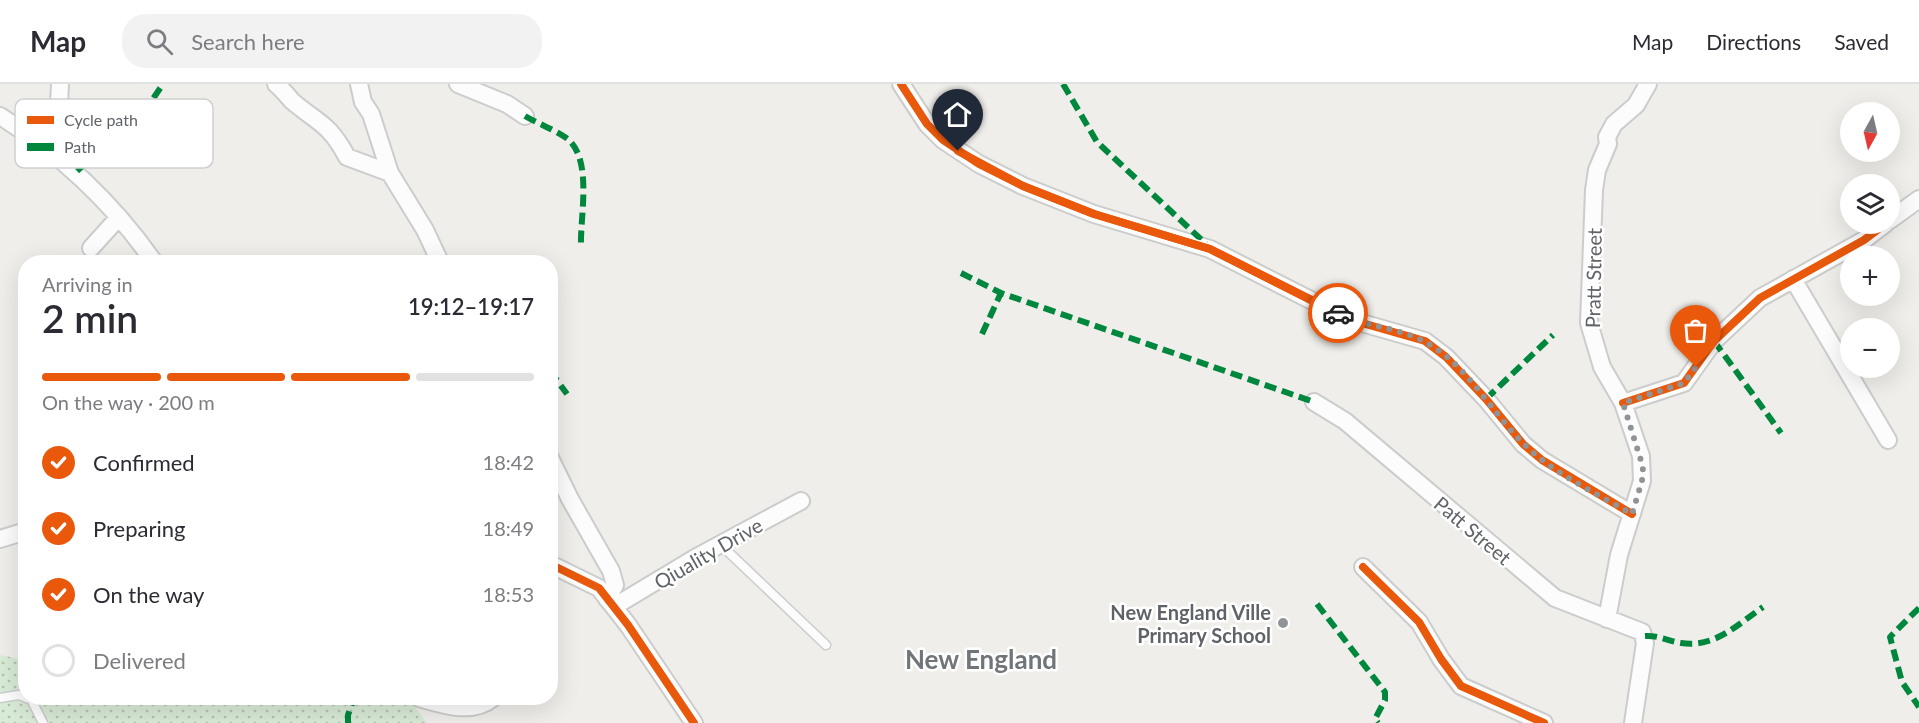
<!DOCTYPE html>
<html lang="en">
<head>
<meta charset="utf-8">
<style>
	:root { --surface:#fff; --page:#f2f2f3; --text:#2b2b33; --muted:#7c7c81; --line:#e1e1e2; --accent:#ea580c }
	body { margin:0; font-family:Lato,sans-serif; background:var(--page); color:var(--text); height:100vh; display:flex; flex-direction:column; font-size:22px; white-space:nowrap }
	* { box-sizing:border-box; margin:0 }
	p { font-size:20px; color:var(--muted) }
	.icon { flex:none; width:33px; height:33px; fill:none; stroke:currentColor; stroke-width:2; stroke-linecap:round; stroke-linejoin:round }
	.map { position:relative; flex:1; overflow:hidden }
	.panel { position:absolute; left:18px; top:171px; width:540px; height:450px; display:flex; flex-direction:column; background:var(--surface); border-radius:24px; box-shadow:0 6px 24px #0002 }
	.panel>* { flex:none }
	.needle { width:39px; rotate:188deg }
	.controls { position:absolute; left:1840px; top:18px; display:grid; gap:12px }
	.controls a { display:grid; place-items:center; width:60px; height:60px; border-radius:50%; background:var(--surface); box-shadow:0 6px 24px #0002; font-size:30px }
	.pin { position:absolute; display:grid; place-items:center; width:51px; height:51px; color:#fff; margin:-62px -26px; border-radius:50% 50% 50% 0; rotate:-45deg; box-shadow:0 0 6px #0007 }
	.pin .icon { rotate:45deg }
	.courier { position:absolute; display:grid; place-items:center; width:60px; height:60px; margin:-30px; border:4px solid #ea580c; border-radius:50%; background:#fff; color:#222; box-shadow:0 2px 8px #0007 }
	.overview em { font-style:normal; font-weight:600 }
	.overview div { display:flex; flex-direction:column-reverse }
	.overview { display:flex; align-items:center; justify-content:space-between; height:102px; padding:0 24px }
	h1 { font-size:39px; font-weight:600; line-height:45px }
	.bar { display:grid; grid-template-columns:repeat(4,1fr); gap:9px 6px; align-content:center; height:72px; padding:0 24px }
	.bar i { height:8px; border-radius:4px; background:var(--line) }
	.bar .on { background:var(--accent) }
	.bar p { grid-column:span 4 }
	ol { padding:0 24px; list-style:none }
	li { display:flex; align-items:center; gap:18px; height:66px }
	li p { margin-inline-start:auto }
	li .icon { padding:6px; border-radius:50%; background:var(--accent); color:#fff; stroke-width:4 }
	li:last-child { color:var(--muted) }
	li i { width:33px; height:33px; border:3px solid var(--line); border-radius:50% }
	header { display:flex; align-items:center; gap:36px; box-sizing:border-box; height:84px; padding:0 30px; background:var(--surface); border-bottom:2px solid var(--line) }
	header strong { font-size:28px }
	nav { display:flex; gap:33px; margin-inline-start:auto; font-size:21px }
	.search { width:420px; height:54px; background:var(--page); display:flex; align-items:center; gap:15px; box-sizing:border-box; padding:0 21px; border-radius:24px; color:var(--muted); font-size:22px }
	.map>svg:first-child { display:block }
	.green { fill:url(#green-dots) }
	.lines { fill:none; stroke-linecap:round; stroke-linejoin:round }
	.service-casing { stroke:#cbcccc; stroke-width:11 }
	.minor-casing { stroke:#cbcccc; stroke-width:20 }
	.service { stroke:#fdfcfc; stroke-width:8 }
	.minor { stroke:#fdfcfc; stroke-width:16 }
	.quiet { stroke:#00873e; stroke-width:6; stroke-dasharray:12 6; stroke-linecap:butt }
	.cycleway-casing { stroke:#fff; stroke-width:11 }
	.cycleway { stroke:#e8590c; stroke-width:8 }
	.done { stroke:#919496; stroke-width:6; stroke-dasharray:0 10.8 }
	.route { stroke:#ea580c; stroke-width:8 }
	.poi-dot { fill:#919496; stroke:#fff; stroke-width:2 }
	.labels { text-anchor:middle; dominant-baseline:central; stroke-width:5; stroke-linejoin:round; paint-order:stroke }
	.street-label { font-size:20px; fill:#5f6368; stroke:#fff }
	.poi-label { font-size:20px; font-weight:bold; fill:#5f6368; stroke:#fff; text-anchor:end }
	.district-label { font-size:26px; font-weight:bold; fill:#70757a; stroke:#fff }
	.key { fill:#fff; stroke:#cfd0d2; stroke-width:1.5 }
	.key-label { font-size:16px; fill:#5f6368 }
</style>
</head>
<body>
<header>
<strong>Map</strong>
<div class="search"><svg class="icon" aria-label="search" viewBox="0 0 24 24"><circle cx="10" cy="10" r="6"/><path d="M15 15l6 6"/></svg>Search here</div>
<nav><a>Map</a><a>Directions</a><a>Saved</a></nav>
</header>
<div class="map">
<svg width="1919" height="639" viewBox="0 0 1919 639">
	<defs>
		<pattern id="green-dots" width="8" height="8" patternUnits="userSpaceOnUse" patternTransform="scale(1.5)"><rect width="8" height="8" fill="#d8ebd6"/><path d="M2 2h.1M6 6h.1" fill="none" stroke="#b2c2b1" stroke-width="1.8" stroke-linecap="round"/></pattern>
	</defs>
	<rect width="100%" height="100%" fill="#efeeea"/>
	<!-- green -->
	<path class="green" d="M0 571 25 576 26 614H408L427 639H0Z"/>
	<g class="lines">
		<defs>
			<path id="service" d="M721 461 826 561
				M0 614 18 611 26 613
				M26 614 31 615 43 639"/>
			<path id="minor" d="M276 0C282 5 287 11 292 17 319 40 329 39 347 73L390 89
				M359 0 363 18 371 30 390 89 425 146 440 178
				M458 0 507 20 525 32
				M901 0 927 40 943 56 979 80 1023 102 1094 130 1210 165 1348 235 1425 257 1446 273 1486 315 1523 360 1542 376 1632 430
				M0 32C62 71 112 118 154 178
				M40 57 59 21 60 0
				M1890 136 1919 115
				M91 164 119 133
				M1793 195 1888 356
				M1314 318 1345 337 1555 514 1642 548 1645 559 1633 639
				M1623 319 1684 299 1714 257 1760 214 1864 156 1885 140
				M550 374 570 415 611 487 615 501 607 515
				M0 455 26 447
				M550 480 599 504 628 541 694 639
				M1363 483 1419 538 1441 575 1461 602 1544 639
				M615 522 695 474 801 417
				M1607 535 1619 471 1642 397 1641 372 1623 319 1602 283 1589 239 1594 106 1597 86 1608 60 1607 53 1614 40 1636 21 1648 0
				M419 614C443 621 472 631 493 614"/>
		</defs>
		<!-- service casing -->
		<use href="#service" class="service-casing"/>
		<!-- minor casing -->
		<use href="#minor" class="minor-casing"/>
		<!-- service -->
		<use href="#service" class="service"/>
		<!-- minor -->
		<use href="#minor" class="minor"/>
		<!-- quiet -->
		<path class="quiet" d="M1063 0 1097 58 1206 160
			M525 32C538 40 559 47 570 57 592 80 580 133 581 162
			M77 87 91 74 127 53 163 0
			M961 189 1001 209 1314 318
			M982 250 1001 209
			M1714 257 1781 349
			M550 287 567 310
			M1486 315 1553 251
			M1317 520 1385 608V616L1375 635 1378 639
			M1919 524 1890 553 1902 598 1919 623
			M1645 552C1658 551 1668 557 1681 559 1715 564 1737 541 1763 523
			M348 639V631L354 614"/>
		<defs>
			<path id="cycleway" d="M901 0 927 40 943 56 979 80 1023 102 1094 130 1210 165 1348 235 1425 257 1446 273 1486 315 1523 360 1542 376 1632 430
				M1623 319 1684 299 1714 257 1760 214 1864 156 1885 140
				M550 480 599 504 628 541 694 639
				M1363 483 1419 538 1441 575 1461 602 1544 639"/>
		</defs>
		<!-- cycleway casing -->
		<use href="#cycleway" class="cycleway-casing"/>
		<!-- cycleway -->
		<use href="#cycleway" class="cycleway"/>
	</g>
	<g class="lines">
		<!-- done -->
		<path class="done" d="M1338 229C1365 243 1398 243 1425 258 1467 280 1491 328 1524 360 1554 390 1596 409 1632 430L1642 397 1643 383 1623 319 1684 299 1696 283"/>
		<!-- route -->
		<path class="route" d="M958 67 1023 102 1094 130 1210 165 1338 229"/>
	</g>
	<!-- markers -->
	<circle class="poi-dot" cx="1283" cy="539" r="6"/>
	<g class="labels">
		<!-- street labels -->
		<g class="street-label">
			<text transform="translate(1593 194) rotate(-89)">Pratt Street</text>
			<text transform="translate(1473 446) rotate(40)">Patt Street</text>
			<text transform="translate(708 469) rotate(-30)">Qiuality Drive</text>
		</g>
		<!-- poi labels -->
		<g class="poi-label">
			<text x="1271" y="528">New England Ville<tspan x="1271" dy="23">Primary School</tspan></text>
		</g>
		<!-- district labels -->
		<g class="district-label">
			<text x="981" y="575">New England</text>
		</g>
	</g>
	<!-- legend -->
	<rect x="15" y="15" width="198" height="69" rx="9" class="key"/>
	<rect x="27" y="32" width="27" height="8" fill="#e8590c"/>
	<rect x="27" y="59" width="27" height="8" fill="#00873e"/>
	<g class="key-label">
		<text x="64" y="42">Cycle path</text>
		<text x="64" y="69">Path</text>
	</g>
</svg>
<div class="controls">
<a><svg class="needle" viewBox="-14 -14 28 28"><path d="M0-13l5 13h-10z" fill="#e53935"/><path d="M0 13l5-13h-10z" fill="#7c7c81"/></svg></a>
<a><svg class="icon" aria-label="layers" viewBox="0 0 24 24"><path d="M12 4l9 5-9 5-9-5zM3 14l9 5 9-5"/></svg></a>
<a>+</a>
<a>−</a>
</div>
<div class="pin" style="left:1696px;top:283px;background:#ea580c"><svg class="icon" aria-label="bag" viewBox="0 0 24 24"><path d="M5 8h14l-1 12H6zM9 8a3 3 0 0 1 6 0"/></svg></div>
<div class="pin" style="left:958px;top:67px;background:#1f2937"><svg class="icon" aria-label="home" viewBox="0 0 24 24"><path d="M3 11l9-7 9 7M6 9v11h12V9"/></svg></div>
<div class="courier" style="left:1338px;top:229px"><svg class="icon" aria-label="car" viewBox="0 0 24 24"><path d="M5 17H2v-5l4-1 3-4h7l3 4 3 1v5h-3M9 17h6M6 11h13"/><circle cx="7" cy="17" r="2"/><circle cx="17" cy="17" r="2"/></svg></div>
<section class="panel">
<div class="overview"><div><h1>2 min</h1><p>Arriving in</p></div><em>19:12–19:17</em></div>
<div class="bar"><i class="on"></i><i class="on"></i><i class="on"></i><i></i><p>On the way · 200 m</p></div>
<ol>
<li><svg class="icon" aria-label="check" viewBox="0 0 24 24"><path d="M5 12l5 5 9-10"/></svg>Confirmed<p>18:42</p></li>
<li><svg class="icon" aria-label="check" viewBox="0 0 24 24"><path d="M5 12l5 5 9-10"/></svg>Preparing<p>18:49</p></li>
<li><svg class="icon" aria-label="check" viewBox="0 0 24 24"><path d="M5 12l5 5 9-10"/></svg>On the way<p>18:53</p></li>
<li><i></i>Delivered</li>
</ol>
</section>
</div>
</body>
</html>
